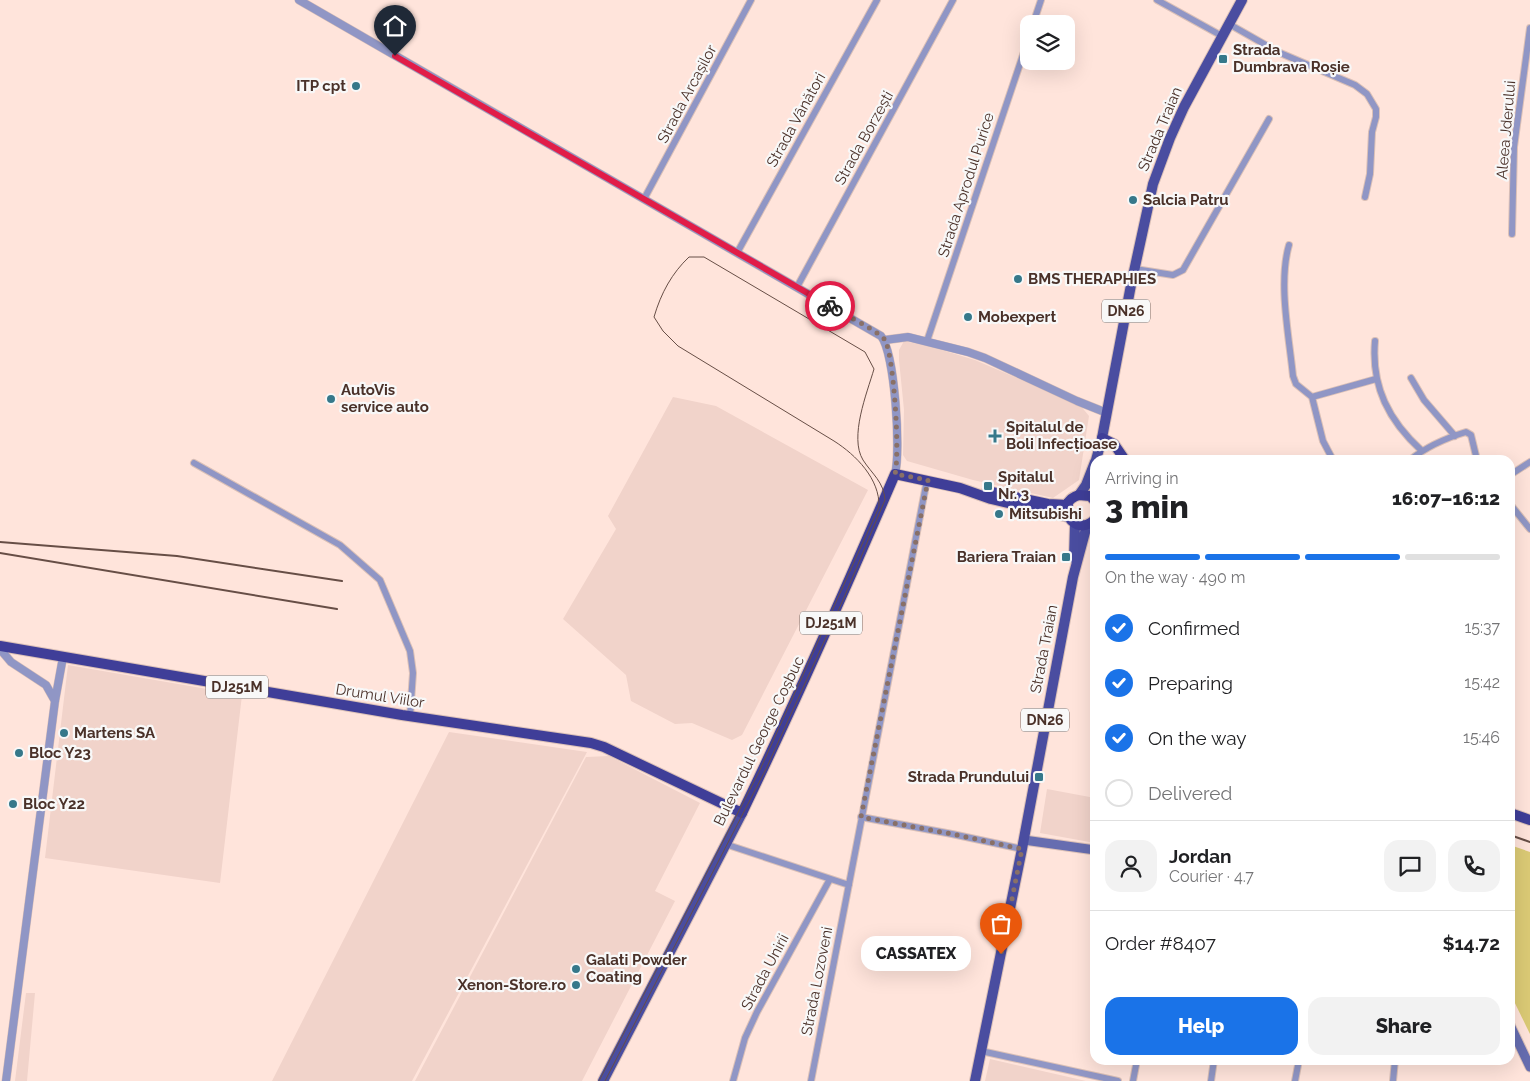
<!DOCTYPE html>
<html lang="en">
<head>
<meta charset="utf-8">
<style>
	:root { --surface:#fff; --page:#f2f2f2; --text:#202124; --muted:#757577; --line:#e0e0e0; --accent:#1a73e8 }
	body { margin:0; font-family:Raleway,sans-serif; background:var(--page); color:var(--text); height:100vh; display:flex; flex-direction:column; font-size:19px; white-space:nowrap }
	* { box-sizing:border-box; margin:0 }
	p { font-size:16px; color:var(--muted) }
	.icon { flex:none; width:28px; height:28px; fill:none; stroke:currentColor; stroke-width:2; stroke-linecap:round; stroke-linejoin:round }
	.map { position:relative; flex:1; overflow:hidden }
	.drawer { position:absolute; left:1090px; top:455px; width:425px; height:610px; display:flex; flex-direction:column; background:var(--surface); border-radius:15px; box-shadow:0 5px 20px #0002 }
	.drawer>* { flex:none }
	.tools { position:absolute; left:1020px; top:15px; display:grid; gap:10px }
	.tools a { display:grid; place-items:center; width:55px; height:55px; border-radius:10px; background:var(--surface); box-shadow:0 5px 20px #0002; font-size:25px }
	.pin { position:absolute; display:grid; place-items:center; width:42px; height:42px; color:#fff; margin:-51px -21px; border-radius:50% 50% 50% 0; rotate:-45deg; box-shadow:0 0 5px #0007 }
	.pin .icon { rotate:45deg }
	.courier { position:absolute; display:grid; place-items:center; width:50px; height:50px; margin:-25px; border:4px solid #e11d48; border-radius:50%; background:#fff; color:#222; box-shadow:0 1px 6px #0007 }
	.bubble { position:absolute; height:35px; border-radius:15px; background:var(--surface); box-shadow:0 5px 20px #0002; font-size:16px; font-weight:800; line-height:35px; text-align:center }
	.head em { font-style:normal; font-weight:800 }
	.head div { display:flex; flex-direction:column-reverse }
	.head { display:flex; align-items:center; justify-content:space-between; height:85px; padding:0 15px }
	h1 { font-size:32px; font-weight:800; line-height:38px }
	.bar { display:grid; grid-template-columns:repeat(4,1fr); gap:8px 5px; align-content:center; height:60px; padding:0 15px }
	.bar i { height:6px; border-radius:4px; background:var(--line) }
	.bar .current { background:var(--accent) }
	.bar p { grid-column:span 4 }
	.line { display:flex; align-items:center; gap:12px; padding:0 15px; border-top:1px solid var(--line) }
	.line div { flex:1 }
	.round { display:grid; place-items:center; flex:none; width:52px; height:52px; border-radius:15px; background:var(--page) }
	ol { padding:0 15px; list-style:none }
	li { display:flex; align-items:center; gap:15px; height:55px }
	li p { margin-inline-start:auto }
	li .icon { padding:5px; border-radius:50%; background:var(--accent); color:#fff; stroke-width:4 }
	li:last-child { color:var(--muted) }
	li i { width:28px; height:28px; border:2px solid var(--line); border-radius:50% }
	.cta { display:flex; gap:10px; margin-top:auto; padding:10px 15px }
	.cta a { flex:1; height:58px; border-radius:15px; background:var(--accent); color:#fff; font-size:20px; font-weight:800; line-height:58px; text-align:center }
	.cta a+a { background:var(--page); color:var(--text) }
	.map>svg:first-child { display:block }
	.built { fill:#f1d3ca }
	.green { fill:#dbca75 }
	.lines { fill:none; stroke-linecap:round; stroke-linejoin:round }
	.minor-casing { stroke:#dbc0b7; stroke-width:8 }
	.tertiary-casing { stroke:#dbc0b7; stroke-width:9 }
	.secondary-casing { stroke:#dbc0b7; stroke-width:11 }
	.primary-casing { stroke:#dbc0b7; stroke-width:12 }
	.trunk-casing { stroke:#dbc0b7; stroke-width:12 }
	.minor { stroke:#9096c5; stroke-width:6 }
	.tertiary { stroke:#9096c5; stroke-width:8 }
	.secondary { stroke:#666db0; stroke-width:9 }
	.primary { stroke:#4a4da0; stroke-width:10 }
	.trunk { stroke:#3f3e98; stroke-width:10 }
	.tram { stroke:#674e46; stroke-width:1 }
	.rail { stroke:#674e46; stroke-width:2 }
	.done { stroke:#897067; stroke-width:5; stroke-dasharray:0 9 }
	.route { stroke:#e11d48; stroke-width:6 }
	.poi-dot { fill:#36788a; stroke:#f8f8f8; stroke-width:2 }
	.labels { text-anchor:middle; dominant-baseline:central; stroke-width:4.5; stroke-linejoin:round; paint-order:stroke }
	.shield { fill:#f8f8f8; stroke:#7e6d67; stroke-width:1 }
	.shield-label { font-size:14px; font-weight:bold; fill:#4a3129 }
	.poi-label { font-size:15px; font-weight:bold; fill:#4a3129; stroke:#f8f8f8; text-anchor:start }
	.street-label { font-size:15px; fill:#4a3129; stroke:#f8f8f8 }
</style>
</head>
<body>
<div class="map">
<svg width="1530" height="1081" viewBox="0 0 1530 1081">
	<rect width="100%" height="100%" fill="#ffe4db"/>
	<!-- built -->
	<path class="built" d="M904 341 932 347 975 360 1080 405 1089 416 1079 480 1053 498 973 480 907 461 903 455 904 410 899 360V350Z
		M673 397 716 406 868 490 742 735 732 740 692 723 675 724 631 701 626 675 563 619 616 529 608 516Z
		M68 665 242 695 220 883 45 858Z
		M449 732 587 752 412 1081H272Z
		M609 756 700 803 655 891 675 901 582 1081H415L586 757Z
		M1047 789 1095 798V843L1040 833Z
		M26 993H35L27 1081H15Z
		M990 1059 1086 1081H985Z"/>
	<!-- green -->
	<path class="green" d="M1510 845 1530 852V1034L1510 993Z"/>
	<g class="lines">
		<defs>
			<path id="minor" d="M1157 0 1222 36
				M1033 24 1041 0
				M1229 24 1278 52 1355 85 1367 94 1376 109V117L1372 132 1370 174 1365 197
				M644 199 751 0
				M1512 234 1514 147 1530 28
				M1289 245C1278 283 1289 336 1293 376L1296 384 1312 397 1323 441 1333 460
				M737 253 877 0
				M1135 269 1173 275 1183 270 1269 119
				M797 287 953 0
				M927 341 1029 37
				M1375 341C1371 387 1389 421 1422 451
				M1411 378 1424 400 1455 436
				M1312 397 1376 379
				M1410 460C1426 447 1446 438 1466 432L1471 435 1477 460
				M194 463 340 545 380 580 410 651 413 673 410 716
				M1510 475 1530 462
				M1510 504 1530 529
				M1510 726V730
				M861 817 952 834 1022 849
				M725 844 849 885
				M981 1051 1118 1081
				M733 1081 745 1038 757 1012 830 879
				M811 1081 927 480
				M1133 1081 1137 1060
				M1211 1081 1214 1060
				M1295 1081 1299 1060
				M1393 1081 1395 1060"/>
			<path id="tertiary" d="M299 0 881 336C895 353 901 452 895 474
				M885 340 908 337 968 352 985 358 1077 401 1107 413
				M0 649 11 662 46 685 55 701
				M6 1081 55 701 63 657"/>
			<path id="secondary" d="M1024 840 1095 850
				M1510 1025 1530 1067"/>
			<path id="primary" d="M1096 460 1102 438 1131 285 1153 184 1170 138 1184 107 1242 0
				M1079 495 1086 485 1095 462
				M1074 558 1075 524
				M603 1081 742 813
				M975 1081 1022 849 1073 577 1087 525"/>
			<path id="trunk" d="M1102 438 1114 444 1125 460
				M987 491 1048 504 1068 505
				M1095 501 1090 496 1079 495C1051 503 1076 540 1095 519
				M0 646 402 715 591 743 604 747 742 813C796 701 846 588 895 474L960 488 991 499 1068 517
				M1510 813 1530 820"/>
		</defs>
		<!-- minor casing -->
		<use href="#minor" class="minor-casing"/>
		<!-- tertiary casing -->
		<use href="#tertiary" class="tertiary-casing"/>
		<!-- secondary casing -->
		<use href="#secondary" class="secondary-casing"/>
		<!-- primary casing -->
		<use href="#primary" class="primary-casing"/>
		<!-- trunk casing -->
		<use href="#trunk" class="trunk-casing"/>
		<!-- minor -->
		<use href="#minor" class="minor"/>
		<!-- tertiary -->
		<use href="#tertiary" class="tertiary"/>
		<!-- secondary -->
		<use href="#secondary" class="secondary"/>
		<!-- primary -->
		<use href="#primary" class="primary"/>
		<!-- trunk -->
		<use href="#trunk" class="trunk"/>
		<!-- tram -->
		<path class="tram" d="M599 1081 759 772 879 507C880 479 856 455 834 441L678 346 663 331 654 317C661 293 672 273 689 257H704L865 352 874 369C867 393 849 437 863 460 872 474 884 482 885 500L843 600 766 769 605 1081"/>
		<!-- rail -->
		<path class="rail" d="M0 542 177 556 342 581
			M0 553 337 609
			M1510 835 1530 842"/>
	</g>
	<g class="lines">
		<!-- done -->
		<path class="done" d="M830 306C841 313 879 331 885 340 894 357 900 454 895 474L928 480 861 817 952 834 1022 849 1001 954"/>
		<!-- route -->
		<path class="route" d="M395 56 830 306"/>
	</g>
	<!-- markers -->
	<g class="poi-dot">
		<rect x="1218" y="54" width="10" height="10" rx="2.5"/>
		<circle cx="356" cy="86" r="5"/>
		<circle cx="1133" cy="200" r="5"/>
		<circle cx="1018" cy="279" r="5"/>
		<circle cx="968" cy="317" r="5"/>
		<circle cx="331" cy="399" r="5"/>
		<path d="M992.5 428.5h5v5h5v5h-5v5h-5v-5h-5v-5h5z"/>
		<rect x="983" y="481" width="10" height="10" rx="2.5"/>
		<circle cx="999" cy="514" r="5"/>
		<rect x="1061" y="552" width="10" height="10" rx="2.5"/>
		<circle cx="64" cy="733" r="5"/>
		<circle cx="19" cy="753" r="5"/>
		<rect x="1034" y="772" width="10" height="10" rx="2.5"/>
		<circle cx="13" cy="804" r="5"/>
		<circle cx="576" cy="969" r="5"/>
		<circle cx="576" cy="985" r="5"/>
	</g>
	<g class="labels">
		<!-- shield labels -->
		<g class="shield">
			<rect x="1102" y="299.5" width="48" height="23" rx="4"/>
			<rect x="800" y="611.5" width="62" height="23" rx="4"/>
			<rect x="206" y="675.5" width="62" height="23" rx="4"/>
			<rect x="1021" y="708.5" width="48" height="23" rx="4"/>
		</g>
		<g class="shield-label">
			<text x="1126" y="311">DN26</text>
			<text x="831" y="623">DJ251M</text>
			<text x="237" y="687">DJ251M</text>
			<text x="1045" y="720">DN26</text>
		</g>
		<!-- poi labels -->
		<g class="poi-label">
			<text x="1233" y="50">Strada<tspan x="1233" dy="17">Dumbrava Roșie</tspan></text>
			<text x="346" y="86" text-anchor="end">ITP cpt</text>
			<text x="1143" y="200">Salcia Patru</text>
			<text x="1028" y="279">BMS THERAPHIES</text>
			<text x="978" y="317">Mobexpert</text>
			<text x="341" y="390">AutoVis<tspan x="341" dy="17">service auto</tspan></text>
			<text x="1006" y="427">Spitalul de<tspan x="1006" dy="17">Boli Infecțioase</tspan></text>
			<text x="998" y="477">Spitalul<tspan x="998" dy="17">Nr. 3</tspan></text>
			<text x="1009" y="514">Mitsubishi</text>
			<text x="1056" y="557" text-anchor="end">Bariera Traian</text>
			<text x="74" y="733">Martens SA</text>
			<text x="29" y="753">Bloc Y23</text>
			<text x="1029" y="777" text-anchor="end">Strada Prundului</text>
			<text x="23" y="804">Bloc Y22</text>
			<text x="586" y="960">Galati Powder<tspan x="586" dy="17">Coating</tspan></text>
			<text x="566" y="985" text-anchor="end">Xenon-Store.ro</text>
		</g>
		<!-- street labels -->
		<g class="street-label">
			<text transform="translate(687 94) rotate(-62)">Strada Arcașilor</text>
			<text transform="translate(796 120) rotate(-61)">Strada Vânători</text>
			<text transform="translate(1160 129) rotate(-67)">Strada Traian</text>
			<text transform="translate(1506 130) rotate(-85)">Aleea Jderului</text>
			<text transform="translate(864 138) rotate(-61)">Strada Borzești</text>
			<text transform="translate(966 185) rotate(-72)">Strada Aprodul Purice</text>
			<text transform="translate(1044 649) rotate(-79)">Strada Traian</text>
			<text transform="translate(380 696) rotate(9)">Drumul Viilor</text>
			<text transform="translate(759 741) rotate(-64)">Bulevardul George Coșbuc</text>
			<text transform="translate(765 972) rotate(-62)">Strada Unirii</text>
			<text transform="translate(817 981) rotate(-79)">Strada Lozoveni</text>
		</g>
	</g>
</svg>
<div class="tools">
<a><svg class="icon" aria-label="layers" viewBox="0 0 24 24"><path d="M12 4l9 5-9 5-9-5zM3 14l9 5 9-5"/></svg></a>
</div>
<div class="pin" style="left:1001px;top:954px;background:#ea580c"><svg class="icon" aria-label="bag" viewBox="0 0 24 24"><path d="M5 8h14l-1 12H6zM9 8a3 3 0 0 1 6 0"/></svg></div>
<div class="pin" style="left:395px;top:56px;background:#1f2937"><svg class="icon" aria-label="home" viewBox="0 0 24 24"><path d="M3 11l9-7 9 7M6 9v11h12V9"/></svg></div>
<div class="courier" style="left:830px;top:306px"><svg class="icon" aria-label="bike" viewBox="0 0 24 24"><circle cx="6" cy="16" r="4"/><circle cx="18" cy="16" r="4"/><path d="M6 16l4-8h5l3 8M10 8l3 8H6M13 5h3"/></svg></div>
<div class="bubble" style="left:861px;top:936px;width:110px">CASSATEX</div>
<section class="drawer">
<div class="head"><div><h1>3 min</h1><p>Arriving in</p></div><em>16:07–16:12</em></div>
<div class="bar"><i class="current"></i><i class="current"></i><i class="current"></i><i></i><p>On the way · 490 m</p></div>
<ol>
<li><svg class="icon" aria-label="check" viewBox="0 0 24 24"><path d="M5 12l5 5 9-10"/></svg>Confirmed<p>15:37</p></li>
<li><svg class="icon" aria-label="check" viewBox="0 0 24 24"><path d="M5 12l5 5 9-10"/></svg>Preparing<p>15:42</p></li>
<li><svg class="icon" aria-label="check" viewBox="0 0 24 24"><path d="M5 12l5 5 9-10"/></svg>On the way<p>15:46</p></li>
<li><i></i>Delivered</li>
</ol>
<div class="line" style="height:90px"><a class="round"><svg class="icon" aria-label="person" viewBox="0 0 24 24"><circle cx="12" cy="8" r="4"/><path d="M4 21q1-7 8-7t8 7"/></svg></a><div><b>Jordan</b><p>Courier · 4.7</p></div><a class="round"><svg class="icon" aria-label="chat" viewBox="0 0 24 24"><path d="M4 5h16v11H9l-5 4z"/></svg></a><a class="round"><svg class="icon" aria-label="phone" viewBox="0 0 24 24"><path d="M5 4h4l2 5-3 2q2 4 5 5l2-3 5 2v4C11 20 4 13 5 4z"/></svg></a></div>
<div class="line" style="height:65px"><div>Order #8407</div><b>$14.72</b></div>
<div class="cta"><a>Help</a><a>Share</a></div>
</section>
</div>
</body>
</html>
